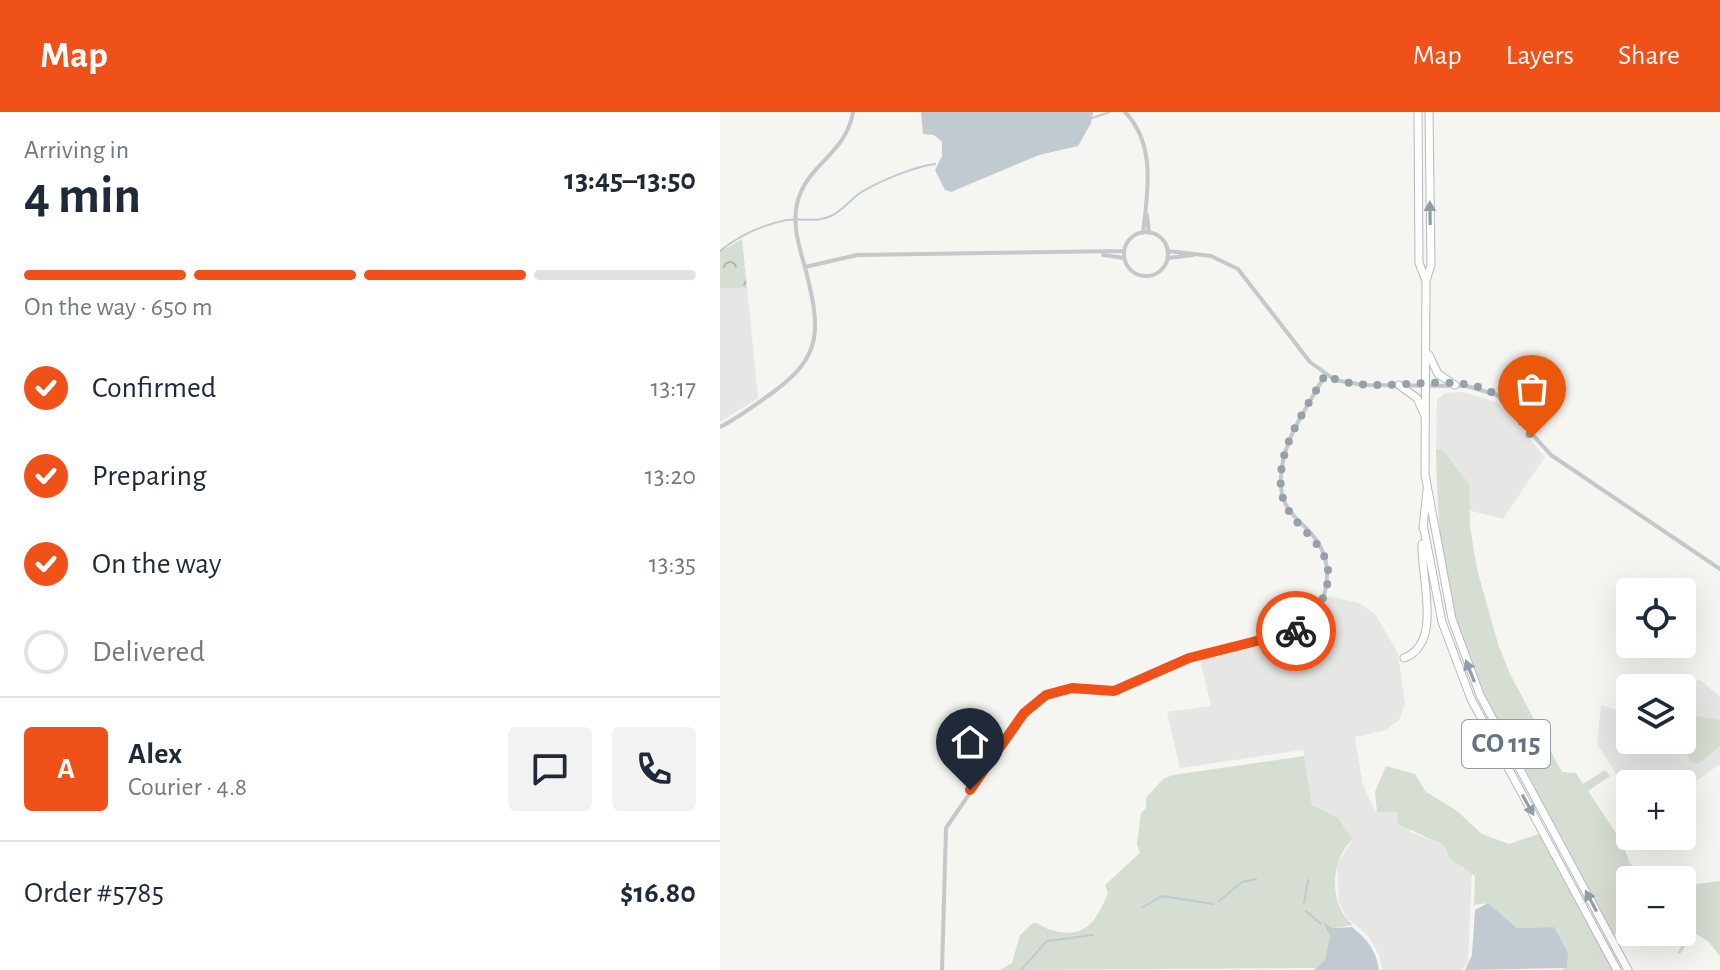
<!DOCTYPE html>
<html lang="en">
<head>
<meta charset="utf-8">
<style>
	:root { --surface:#fff; --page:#f2f2f3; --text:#1f2937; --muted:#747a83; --line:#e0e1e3; --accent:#ef5118 }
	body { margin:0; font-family:"Alegreya Sans",sans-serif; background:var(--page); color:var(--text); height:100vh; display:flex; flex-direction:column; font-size:30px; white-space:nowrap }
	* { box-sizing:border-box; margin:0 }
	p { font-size:26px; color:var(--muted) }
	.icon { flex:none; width:44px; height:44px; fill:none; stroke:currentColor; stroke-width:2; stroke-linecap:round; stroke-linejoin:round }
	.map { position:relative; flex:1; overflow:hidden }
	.side { display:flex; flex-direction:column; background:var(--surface); width:720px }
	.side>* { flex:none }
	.controls { position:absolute; left:896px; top:466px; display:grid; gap:16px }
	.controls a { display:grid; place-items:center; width:80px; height:80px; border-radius:8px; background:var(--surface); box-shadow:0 8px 32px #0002; font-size:40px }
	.pin { position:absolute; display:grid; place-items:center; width:68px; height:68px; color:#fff; margin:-82px -34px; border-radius:50% 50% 50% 0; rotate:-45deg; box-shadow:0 0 8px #0007 }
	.pin .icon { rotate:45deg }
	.courier { position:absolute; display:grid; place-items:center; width:80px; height:80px; margin:-40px; border:6px solid #ef5118; border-radius:50%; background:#fff; color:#222; box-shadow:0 2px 10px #0007 }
	.summary em { font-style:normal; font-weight:700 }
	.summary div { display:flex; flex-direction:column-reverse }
	.summary { display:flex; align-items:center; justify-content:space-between; height:136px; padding:0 24px }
	h1 { font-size:52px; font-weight:700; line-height:60px }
	.bar { display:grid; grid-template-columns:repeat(4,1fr); gap:12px 8px; align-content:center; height:96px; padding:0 24px }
	.bar i { height:10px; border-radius:6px; background:var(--line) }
	.bar .on { background:var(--accent) }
	.bar p { grid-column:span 4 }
	.line { display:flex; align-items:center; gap:20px; padding:0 24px; border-top:2px solid var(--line) }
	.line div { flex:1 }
	.round { display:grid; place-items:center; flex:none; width:84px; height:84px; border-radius:8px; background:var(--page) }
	ol { padding:0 24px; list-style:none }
	li { display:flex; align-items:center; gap:24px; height:88px }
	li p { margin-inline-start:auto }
	li .icon { padding:8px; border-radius:50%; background:var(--accent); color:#fff; stroke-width:4 }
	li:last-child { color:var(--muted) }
	li i { width:44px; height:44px; border:4px solid var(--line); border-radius:50% }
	header { display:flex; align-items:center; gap:48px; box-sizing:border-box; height:112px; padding:0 40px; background:var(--accent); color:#fff }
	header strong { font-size:38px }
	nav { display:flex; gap:44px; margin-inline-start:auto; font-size:28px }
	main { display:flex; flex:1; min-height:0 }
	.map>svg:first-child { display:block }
	.built { fill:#e6e7e5 }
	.grass { fill:#d6ddd2 }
	.park { fill:url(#park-crowns) }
	.water { fill:#c0cad0 }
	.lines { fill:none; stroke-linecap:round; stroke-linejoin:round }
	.stream { stroke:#c0cad0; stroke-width:2 }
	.highway-casing { stroke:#b6babd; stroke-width:9 }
	.minor { stroke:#c4c8cb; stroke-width:4 }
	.highway { stroke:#fff; stroke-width:7 }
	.oneway { fill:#919ea9 }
	.done { stroke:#95a1aa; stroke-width:8; stroke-dasharray:0 14.4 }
	.route { stroke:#ef5118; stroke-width:10 }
	.labels { text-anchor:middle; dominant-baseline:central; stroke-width:8; stroke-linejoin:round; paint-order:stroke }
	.shield { fill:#fff; stroke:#919ea9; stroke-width:2 }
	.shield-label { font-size:28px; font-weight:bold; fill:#627484 }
</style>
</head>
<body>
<header>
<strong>Map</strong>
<nav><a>Map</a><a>Layers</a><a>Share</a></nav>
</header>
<main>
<section class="side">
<div class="summary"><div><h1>4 min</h1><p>Arriving in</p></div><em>13:45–13:50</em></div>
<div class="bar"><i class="on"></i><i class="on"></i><i class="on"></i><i></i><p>On the way · 650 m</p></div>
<ol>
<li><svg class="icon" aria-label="check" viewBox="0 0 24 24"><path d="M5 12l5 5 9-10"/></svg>Confirmed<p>13:17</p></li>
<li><svg class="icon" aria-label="check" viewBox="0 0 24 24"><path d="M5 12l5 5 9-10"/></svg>Preparing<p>13:20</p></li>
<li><svg class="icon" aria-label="check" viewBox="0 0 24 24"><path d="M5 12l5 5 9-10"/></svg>On the way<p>13:35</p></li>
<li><i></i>Delivered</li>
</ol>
<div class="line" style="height:144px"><b class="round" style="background:var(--accent);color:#fff">A</b><div><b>Alex</b><p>Courier · 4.8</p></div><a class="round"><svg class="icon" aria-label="chat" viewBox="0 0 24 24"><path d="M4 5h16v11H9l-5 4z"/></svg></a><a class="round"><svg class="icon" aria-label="phone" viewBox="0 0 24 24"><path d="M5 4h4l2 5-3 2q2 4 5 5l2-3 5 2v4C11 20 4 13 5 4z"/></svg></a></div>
<div class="line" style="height:104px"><div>Order #5785</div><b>$16.80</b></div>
</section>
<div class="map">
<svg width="1000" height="858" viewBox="0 0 1000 858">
	<defs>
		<pattern id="park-crowns" width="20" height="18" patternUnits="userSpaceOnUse" patternTransform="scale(2)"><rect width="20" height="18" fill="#d6ddd2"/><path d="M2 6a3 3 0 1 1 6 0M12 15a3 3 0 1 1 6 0" fill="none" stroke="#b1b8b0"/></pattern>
	</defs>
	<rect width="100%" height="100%" fill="#f5f5f1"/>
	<!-- built -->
	<path class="built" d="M0 176H27L38 286 0 310Z
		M742 280 779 291 825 345 783 407 748 398V372L722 337H716L717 288 725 281Z
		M608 484 639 491 655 502 678 541 685 592 679 608 666 618 635 625 643 673 656 700H678L691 720 725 734 742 756 752 761 748 850 742 858H662L659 843 649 825 627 806 619 791 617 753 633 727 617 705 592 693 583 638 460 656 447 600 491 594 480 548 569 528 590 516 601 503Z
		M979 567 1000 585V652L972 672 962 686V672H910V683L877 632 881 593 910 602V628H962V580Z"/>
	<!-- grass -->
	<path class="grass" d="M716 337H722L749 372 750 415 757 457 778 532 790 562 842 660 856 661 863 672 885 658 890 664 868 679 903 732 910 752 942 768H910V810L894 823C838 716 758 600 730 483 719 435 717 386 716 337Z
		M976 604 1000 608V634L978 652 971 650 960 628 962 608Z
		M584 644 592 693 617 705 633 727C610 747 608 793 633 813L613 816 602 811 610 824 605 848 598 856 280 858 292 851 300 823 313 811C321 811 323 816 331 818 366 828 376 809 388 781L385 773 420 741 417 732 421 701 426 696V686L443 667 453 663Z
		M666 654 695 662 705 679 737 699 762 722 789 732 819 722 893 858H843L848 840 834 815 797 816 768 791 754 793 755 764 729 746 725 734 678 712 677 700H657L655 680Z
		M1000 769V844L988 829 974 821 960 842 957 841 972 817 962 814V774Z"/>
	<!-- park -->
	<path class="park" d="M22 127 27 176H0V140Z"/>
	<!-- water -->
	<path class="water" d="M201 0H373L371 11 358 34 319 43 231 80 225 78 215 58 222 44V30L214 23 203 22Z
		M768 791 797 816 834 815 848 840 847 856 745 858 752 843 755 798Z
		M602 810 613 816 632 815C648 828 656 838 659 858H594L605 848 610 824Z"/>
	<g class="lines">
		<!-- stream -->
		<path class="stream" d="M372 6 390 0
			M0 139C20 123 41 113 67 108 83 106 96 111 111 104 122 99 130 88 140 81 157 70 196 54 215 52
			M499 789 522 770 536 767
			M584 791 588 768
			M423 795 442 784 493 792
			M586 799 601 812
			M301 858 327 829 373 823"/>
		<defs>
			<path id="highway" d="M698 0 699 151 706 169
				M709 0 711 153 706 169 705 362 732 507 760 583 908 858
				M709 243 718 262 735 273
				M679 273 697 286 705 304
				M703 412 722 510 751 587 897 858
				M703 416 707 378
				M684 546C723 532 701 467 702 432"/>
		</defs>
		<!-- highway casing -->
		<use href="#highway" class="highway-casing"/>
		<!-- minor -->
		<path class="minor" d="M405 0C436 32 428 79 423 121
			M427 103 429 121
			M404 142a22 22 0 1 1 44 0a22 22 0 1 1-44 0Z
			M448 139 491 144 518 157 590 250 615 268 643 273 747 274 777 283 831 343 1000 457
			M383 143 404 146
			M448 146 473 143
			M85 155 137 143 404 139
			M0 315C18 306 35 293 52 281 104 244 100 216 86 159 80 137 72 115 77 92 85 53 126 43 133 0
			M222 858 226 716 309 595C340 568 356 584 390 580 414 577 434 559 457 550 478 542 500 539 522 534 539 530 559 528 575 520 606 503 617 458 597 429 584 410 563 402 561 375 558 333 586 298 605 263"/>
		<!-- highway -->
		<use href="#highway" class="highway"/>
	</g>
	<!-- one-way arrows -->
	<defs><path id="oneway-solid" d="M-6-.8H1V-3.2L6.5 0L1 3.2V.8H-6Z" transform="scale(2)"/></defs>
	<g class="oneway">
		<use href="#oneway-solid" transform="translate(710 101) rotate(-91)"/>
		<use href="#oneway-solid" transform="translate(750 559) rotate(-112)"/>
		<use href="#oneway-solid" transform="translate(808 693) rotate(61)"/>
		<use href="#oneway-solid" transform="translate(871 789) rotate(-118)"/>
	</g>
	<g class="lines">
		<!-- done -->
		<path class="done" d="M576 519C590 510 597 500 603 486 626 430 566 421 561 377 557 334 586 298 605 263 657 289 736 252 781 286 795 296 802 312 812 325"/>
		<!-- route -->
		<path class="route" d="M250 678 304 601 326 583 352 576 394 579 469 546 576 519"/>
	</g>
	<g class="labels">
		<!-- shield labels -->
		<rect class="shield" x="742" y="608" width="88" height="48" rx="6"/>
		<g class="shield-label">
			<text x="786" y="632">CO 115</text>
		</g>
	</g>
</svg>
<div class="controls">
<a><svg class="icon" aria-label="locate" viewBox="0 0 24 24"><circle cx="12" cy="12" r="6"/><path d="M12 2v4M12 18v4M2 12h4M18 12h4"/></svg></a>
<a><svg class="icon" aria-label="layers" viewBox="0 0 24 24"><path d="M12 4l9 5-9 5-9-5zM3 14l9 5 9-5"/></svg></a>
<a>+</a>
<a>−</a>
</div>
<div class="pin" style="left:812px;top:325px;background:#ea580c"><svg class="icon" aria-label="bag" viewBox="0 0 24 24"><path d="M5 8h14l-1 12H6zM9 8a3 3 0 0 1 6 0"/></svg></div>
<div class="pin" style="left:250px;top:678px;background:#1f2937"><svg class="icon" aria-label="home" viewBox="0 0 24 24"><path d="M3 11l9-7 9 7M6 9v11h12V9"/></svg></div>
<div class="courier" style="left:576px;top:519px"><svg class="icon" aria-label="bike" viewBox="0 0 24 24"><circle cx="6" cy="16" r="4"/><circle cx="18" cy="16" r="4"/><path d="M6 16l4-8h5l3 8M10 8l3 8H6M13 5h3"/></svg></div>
</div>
</main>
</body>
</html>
